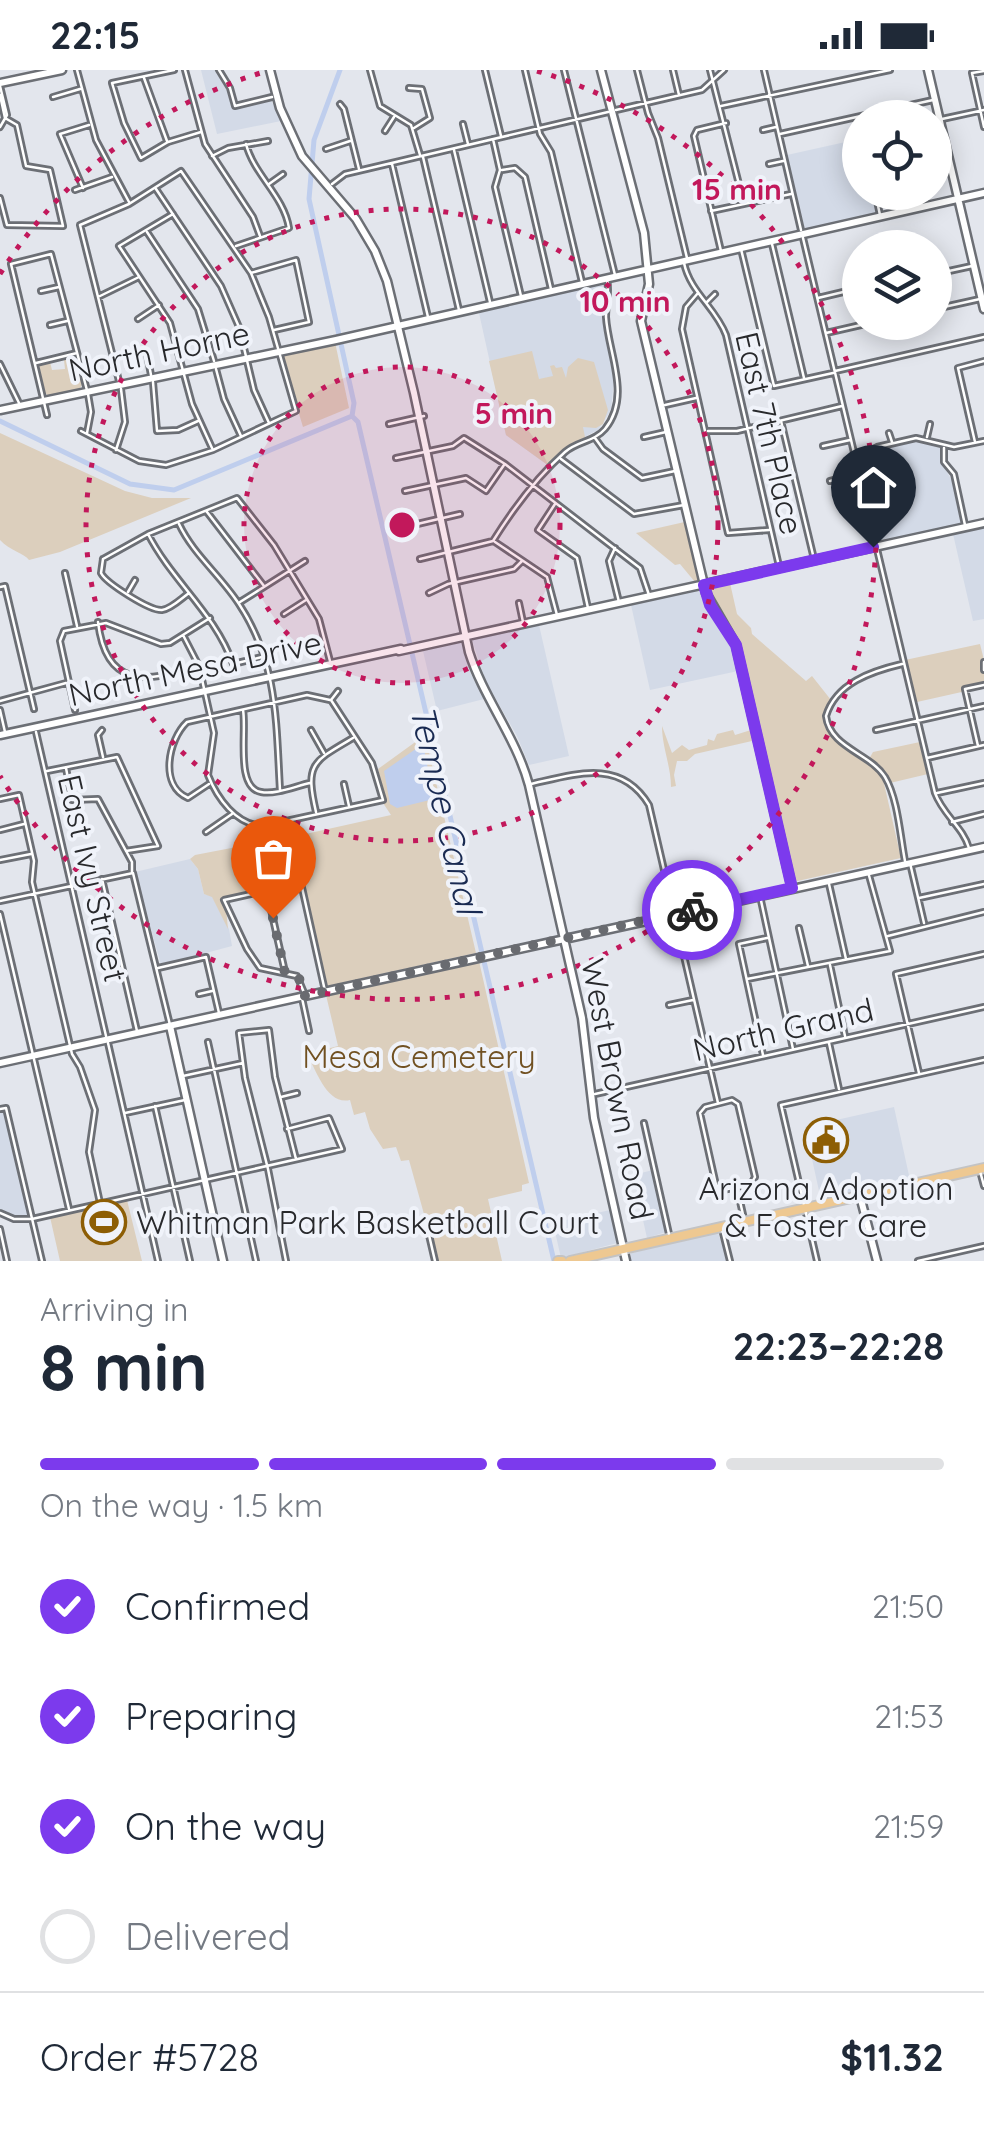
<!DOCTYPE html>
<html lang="en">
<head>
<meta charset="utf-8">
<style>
	:root { --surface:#fff; --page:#f6f6f7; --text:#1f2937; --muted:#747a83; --line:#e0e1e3; --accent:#7c3aed }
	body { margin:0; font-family:Quicksand,sans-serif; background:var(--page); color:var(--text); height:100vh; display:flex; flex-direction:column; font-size:38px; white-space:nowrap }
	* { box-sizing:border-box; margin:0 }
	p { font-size:32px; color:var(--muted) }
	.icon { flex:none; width:55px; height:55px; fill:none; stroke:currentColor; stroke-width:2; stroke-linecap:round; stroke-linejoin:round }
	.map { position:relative; height:1191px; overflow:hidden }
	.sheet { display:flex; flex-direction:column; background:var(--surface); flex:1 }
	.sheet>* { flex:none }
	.controls { position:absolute; left:842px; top:30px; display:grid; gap:20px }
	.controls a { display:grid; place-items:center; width:110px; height:110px; border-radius:50%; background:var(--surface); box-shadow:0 5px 25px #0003; font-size:50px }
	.pin { position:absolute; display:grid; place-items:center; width:85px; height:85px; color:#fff; margin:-102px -42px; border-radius:50% 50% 50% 0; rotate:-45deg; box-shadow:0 0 10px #0007 }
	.pin .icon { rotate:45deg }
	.courier { position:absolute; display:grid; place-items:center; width:100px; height:100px; margin:-50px; border:8px solid #7c3aed; border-radius:50%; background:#fff; color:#222; box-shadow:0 2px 12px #0007 }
	.overview em { font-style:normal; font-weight:700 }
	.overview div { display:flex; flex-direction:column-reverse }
	.overview { display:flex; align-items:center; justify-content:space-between; height:170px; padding:0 40px }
	h1 { font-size:65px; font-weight:700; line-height:75px }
	.bar { display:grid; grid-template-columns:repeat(4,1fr); gap:15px 10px; align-content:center; height:120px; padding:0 40px }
	.bar i { height:12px; border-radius:8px; background:var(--line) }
	.bar .on { background:var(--accent) }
	.bar p { grid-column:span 4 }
	.line { display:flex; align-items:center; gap:25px; padding:0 40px; border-top:2px solid var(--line) }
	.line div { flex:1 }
	ol { padding:0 40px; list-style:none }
	li { display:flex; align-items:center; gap:30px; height:110px }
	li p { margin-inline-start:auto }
	li .icon { padding:10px; border-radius:50%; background:var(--accent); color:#fff; stroke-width:4 }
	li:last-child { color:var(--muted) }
	li i { width:55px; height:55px; border:5px solid var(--line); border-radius:50% }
	.status { display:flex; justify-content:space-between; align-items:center; height:70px; padding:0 50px; background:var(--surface); direction:ltr }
	.status svg { height:28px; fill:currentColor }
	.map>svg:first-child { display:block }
	.built { fill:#d3dae7 }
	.green { fill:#dccfbd }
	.water { fill:#bfceed }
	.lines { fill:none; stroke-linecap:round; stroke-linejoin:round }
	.canal { stroke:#bfceed; stroke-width:5 }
	.street-casing { stroke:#6c6f75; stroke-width:8 }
	.secondary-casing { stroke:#6c6f75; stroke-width:11 }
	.primary-casing { stroke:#c3c3c4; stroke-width:12 }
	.street { stroke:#fff; stroke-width:2.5 }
	.secondary { stroke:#fff; stroke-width:6 }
	.primary { stroke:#eec891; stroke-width:8 }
	.done { stroke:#696b70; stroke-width:10; stroke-dasharray:0 18 }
	.route { stroke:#7c3aed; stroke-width:12 }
	.ring { fill:none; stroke:#c2185b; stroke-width:5; stroke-dasharray:5 10 }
	.labels { text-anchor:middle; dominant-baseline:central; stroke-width:8; stroke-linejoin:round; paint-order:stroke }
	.street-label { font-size:32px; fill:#28292c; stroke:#f0f3fa }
	.park-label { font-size:32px; fill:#715122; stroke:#f0f3fa }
	.poi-label { font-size:32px; fill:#28292c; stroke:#f0f3fa }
	.water-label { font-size:35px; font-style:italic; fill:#192a52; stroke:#f0f3fa }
	.centre { fill:#c2185b; stroke:#f0f3fa; stroke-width:5 }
	.ring-label { font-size:30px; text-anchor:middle; font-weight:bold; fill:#c2185b; stroke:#f0f3fa; stroke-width:8; stroke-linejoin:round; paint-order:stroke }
</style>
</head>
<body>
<div class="status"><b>22:15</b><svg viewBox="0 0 49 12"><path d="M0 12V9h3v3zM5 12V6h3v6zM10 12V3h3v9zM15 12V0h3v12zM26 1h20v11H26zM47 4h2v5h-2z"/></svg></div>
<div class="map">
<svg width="984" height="1191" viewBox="0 0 984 1191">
	<rect width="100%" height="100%" fill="#e3e6ed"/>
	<!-- built -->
	<path class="built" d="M201 0H216L228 21 231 37 238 39 271 30 281 51 217 64Z
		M859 69 860 122 872 123 877 144 805 160 787 85Z
		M604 212 603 250 614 308 611 340 598 360 567 376 549 396 506 365 479 243 481 239Z
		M915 371 940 377 941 391 952 411 962 454 879 472 858 391 878 380Z
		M984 457V549L973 551 953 464Z
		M702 519 707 537 729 569 738 601 650 620 631 535Z
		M539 555 569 686 529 695 517 666 486 612 472 570Z
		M462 572 471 604 484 629 437 641 423 581Z
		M190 789 198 799 204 824 212 826 229 859 232 876 161 895 135 802Z
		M894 1037 910 1110 821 1130 805 1057Z
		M4 1041 29 1146H16L0 1140V1042Z
		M653 1100 666 1162 647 1168 633 1105Z
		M610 1140 617 1173 561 1188 553 1153Z
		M718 1163 728 1191H630L631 1183Z"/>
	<!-- green -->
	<path class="green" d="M335 272 349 338 303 357 281 284Z
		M532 281 539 309 553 306 550 296 554 295 556 298 562 297 566 308 568 297 578 288 594 292 608 340 603 354 596 358 583 357 585 367 564 379 549 396 506 365 489 291Z
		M75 287 82 315 79 319 49 326 45 323 39 295 50 292 52 300 65 299 64 290 55 291Z
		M0 363 125 421 152 428H191L60 482 29 490C24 483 10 481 0 470Z
		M689 451 703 510 695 512 680 494 675 495 636 463Z
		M730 513 737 544 751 558 752 564 806 611 812 606 831 630 824 641 825 655 850 683 873 697 883 709 901 788 793 812 739 574 710 523 712 517Z
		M980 574 984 590V617L917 632 905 590Z
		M662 656 672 683 682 675 689 680 707 675 708 669 714 671 717 664 733 660 735 665 751 660 752 671 695 684 687 691H677L674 705 676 716 671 717C671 696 662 677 662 656Z
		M425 665 476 883 327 916 292 767 391 745 383 733 385 728 378 699Z
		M920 672 928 704 890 713 883 700 869 689 873 682Z
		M289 767 299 811 225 828 228 859 212 827 204 824 198 799 190 789 195 785Z
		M479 891 529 1113 522 1115V1121L488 1129 502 1191H437L409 1090 401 1091 396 1077 383 1079 370 1059 365 1042 354 1045 350 1030C327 1035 317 1002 307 984L338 976 326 925Z
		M127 1130 142 1191H60L50 1147Z"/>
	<!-- water -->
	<path class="water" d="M420 676 424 679 434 729 397 738 390 734 384 701Z"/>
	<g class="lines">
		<!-- canal -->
		<path class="canal" d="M340 0 314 70 309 129 354 333 352 346
			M352 346 358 352 554 1191
			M0 351 130 414 174 420 352 346"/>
		<defs>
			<path id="street" d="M77 0 96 70 129 132
				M174 0 112 13 124 53 141 88 168 72 201 62
				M185 0 205 74 253 147 260 166
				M219 0 230 18 235 36 272 27
				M370 0 380 36 411 55 420 85
				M485 0 501 66
				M525 0 540 64 551 82 582 212
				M564 0 615 205
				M637 0 648 43 658 68 687 188
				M673 0 679 25
				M710 0 744 134
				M764 0 801 160
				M984 1 972 3 984 57
				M144 8 167 71
				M409 18 422 19 430 48 414 58
				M0 25 5 48 17 55 26 96 50 100 63 156 7 155 0 128
				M53 27 80 19
				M340 34 344 39 359 99
				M721 36 890 0
				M616 40 702 20 724 0
				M857 47 860 60
				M942 49 984 40
				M463 54 468 74
				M0 57 7 45 0 16
				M763 60 776 57
				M385 61 394 47
				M780 64 933 30
				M493 69 500 100 495 117 521 226
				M326 79 350 71
				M454 80 490 232
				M212 86 228 78 268 71
				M423 87 459 240
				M392 94 428 247
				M769 94 783 91
				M502 100 515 98 525 107 551 219
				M269 114 283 104
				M332 114 345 104 608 42
				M83 118 60 64 89 55
				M156 119 221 216 239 257 254 320 269 353
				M75 120 112 107
				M875 122 880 145
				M917 122 920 136
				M711 141 791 124
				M173 144 119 176 170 253 192 334 212 378
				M147 162 198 239 214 291
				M803 168 935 723C943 745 963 757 969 778
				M772 174 804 308
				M236 176 289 158C284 126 254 105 246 74
				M741 179 774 316 833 303
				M721 181 694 66 697 60 726 53
				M684 193C690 222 716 238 726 265L779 496
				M251 203 296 190 309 252 274 260
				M935 204 972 196
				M41 221 59 217
				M698 223 686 237 682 259 728 463 769 460
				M98 227 139 207
				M818 228 860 218
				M707 232 715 224
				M935 239 980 229
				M138 249 159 235
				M50 255 67 251
				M826 263 874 252
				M147 284 151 305
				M36 293 77 283
				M0 294 19 333
				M216 299 224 329 241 366
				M835 301 984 267
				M153 312 157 361 178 360 198 351
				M665 335 696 328
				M47 345 11 194 51 184 88 324 91 342 87 363
				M781 351 814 489
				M389 354 424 346
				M81 361 139 391 166 395 213 380 296 341 269 247 251 203 181 101 129 134 80 155 119 311
				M708 361H737L842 336
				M889 363 892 372
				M644 367 666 362
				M927 367 930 354
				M595 368 603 379 642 408 675 401
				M975 372 958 298 984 291
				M823 376 850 370
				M944 378V392L954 404 965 455
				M116 380 125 352 121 319
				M856 387 877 377 916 368 954 377 984 371
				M396 388 453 376 464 368 505 394 640 498 649 525
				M561 389 634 444 684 435
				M830 411 858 404
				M405 421 466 408 486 421 504 395
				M555 434 538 460 577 488 588 538
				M207 442 264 516
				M179 454C193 484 221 506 239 534 278 593 276 652 280 720
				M413 455 460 444
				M148 464C172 511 215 543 233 594L262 587
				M495 472 547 507 557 545
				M615 478 609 491 619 532
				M103 489 148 464 237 428 274 475 319 549 330 591
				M103 489 101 503C106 513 150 541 162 540 171 539 182 528 189 523
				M420 489 493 471C513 439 537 407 565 382 577 371 594 372 605 359 632 326 608 283 606 247 606 234 610 223 607 209
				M65 503 77 556
				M0 517 5 516 34 639
				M128 522 135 510
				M429 523 448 514 514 499 522 491
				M240 532 305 491
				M519 533 523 552
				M284 544 306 530
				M98 552C106 619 146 612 197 597
				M183 565 199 596 214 663 208 705C217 728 236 755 263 756L383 730 372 693 331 630 338 621
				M296 578 325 572
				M984 592V600
				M902 594C872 601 836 613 826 646 830 678 870 683 885 707 898 729 900 765 905 791
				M0 631 66 613
				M0 640 5 662
				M75 640 60 571 64 561 106 553 161 574 170 573 210 548
				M243 640C247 661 235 718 261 722 275 725 296 716 310 713
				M102 660 98 665 103 687
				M311 660 324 683
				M876 660 984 636
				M36 662 106 966
				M978 676 965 619 984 615
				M927 688 984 675
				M66 698 72 730 98 729 132 792V802
				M47 701 117 687 158 776 126 781
				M209 714 188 728C159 716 168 670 187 652L307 625 330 630
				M344 714 349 736
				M531 714C575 704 621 688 649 735L718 1033
				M937 723 984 713
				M0 729 19 725 34 791 32 812 72 984 80 997 95 1040 89 1082 100 1133
				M316 742C305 694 312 692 353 668
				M952 752 984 744
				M0 760 24 754
				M206 762 232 744
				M0 790 31 784
				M910 793 924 853
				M102 809 137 961
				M829 814 846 889
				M267 822 285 902
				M760 826 793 979
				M919 828 984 814
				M0 831 133 803 170 955
				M0 844 69 1139
				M799 858 808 896
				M888 866 984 842
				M830 895 845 966
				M158 898 206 887 219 943
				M747 909 890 881 868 802
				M199 924 212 921
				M305 925 297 906 260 898 247 879 224 830 301 813 325 921
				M302 928 309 961
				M669 935 693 930
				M208 972 256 1191
				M108 973 158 1191
				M829 973 839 1019
				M763 985 739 874 767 868
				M919 1003 896 904 984 884
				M183 1006 243 993
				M595 1024 984 937
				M281 1027 297 1023
				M732 1030 738 1034 755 1107 751 1114 723 1120 716 1115 700 1043 705 1037Z
				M155 1036 190 1191
				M0 1039 6 1038 42 1191
				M125 1043 185 1030
				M644 1053 669 1164
				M980 1101 984 1116
				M737 1118 744 1149
				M0 1143 14 1149H32L342 1079 329 1048 287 1059
				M0 1159 7 1191
				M722 1159 730 1191
				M429 1165 435 1191
				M286 1191 268 1099 245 1008 239 963 269 960 275 1007 296 1089
				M817 1191 781 1035 984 990
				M918 1191 984 1176"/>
			<path id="secondary" d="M270 0 280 38 302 86 356 149 375 181 387 211 414 323 469 582C484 629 516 667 529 715L582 948 594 1048 626 1191
				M601 0 644 163 649 214 641 251 706 523 736 575 792 818
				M928 0 984 239
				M0 13 62 0
				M0 340 336 270 984 123
				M399 581 984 453
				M0 665 401 579
				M170 956 223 1191
				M0 993 984 777
				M860 1126 877 1191"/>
			<path id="primary" d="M558 1191H562
				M570 1191 984 1098"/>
		</defs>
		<!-- street casing -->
		<use href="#street" class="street-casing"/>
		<!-- secondary casing -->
		<use href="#secondary" class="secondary-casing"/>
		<!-- primary casing -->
		<use href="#primary" class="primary-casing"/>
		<!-- street -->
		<use href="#street" class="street"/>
		<!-- secondary -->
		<use href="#secondary" class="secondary"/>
		<!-- primary -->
		<use href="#primary" class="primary"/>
	</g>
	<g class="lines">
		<!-- done -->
		<path class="done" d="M273 848 285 903 301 910 305 926 692 840"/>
		<!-- route -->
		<path class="route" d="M692 840 792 818 736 575 710 535 704 515 873 477"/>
	</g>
	<!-- distance rings -->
	<circle cx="402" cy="455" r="158" fill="#c2185b" fill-opacity=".12"/>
	<g class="ring">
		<circle cx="402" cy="455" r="158"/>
		<circle cx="402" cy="455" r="316"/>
		<path d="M0 204A474 474 0 0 1 267 1M537 1A474 474 0 1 1 0 706"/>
	</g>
	<!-- icons -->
	<defs>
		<symbol id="civic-ring" viewBox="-11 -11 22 22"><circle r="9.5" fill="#f0f3fa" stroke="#8d5e05" stroke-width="1.5"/><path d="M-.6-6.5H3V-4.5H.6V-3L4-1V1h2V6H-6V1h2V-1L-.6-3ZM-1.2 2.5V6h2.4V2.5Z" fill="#8d5e05"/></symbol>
		<symbol id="stadium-ring" viewBox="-11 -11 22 22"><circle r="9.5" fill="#f0f3fa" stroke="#8d5e05" stroke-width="1.5"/><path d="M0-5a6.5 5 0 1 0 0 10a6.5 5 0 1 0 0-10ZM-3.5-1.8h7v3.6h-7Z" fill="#8d5e05"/></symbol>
	</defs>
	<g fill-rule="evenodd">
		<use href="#civic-ring" x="801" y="1045" width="50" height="50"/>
		<use href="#stadium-ring" x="79" y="1127" width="50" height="50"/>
	</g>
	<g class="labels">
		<!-- street labels -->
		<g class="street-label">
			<text transform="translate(159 281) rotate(-12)">North Horne</text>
			<text transform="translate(770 363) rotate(77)">East 7th Place</text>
			<text transform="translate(195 598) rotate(-12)">North Mesa Drive</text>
			<text transform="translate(93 808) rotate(77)">East Ivy Street</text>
			<text transform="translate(783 959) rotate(-13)">North Grand</text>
			<text transform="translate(618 1019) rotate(79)">West Brown Road</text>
		</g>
		<!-- park labels -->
		<g class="park-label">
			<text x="419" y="986">Mesa Cemetery</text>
		</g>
		<!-- poi labels -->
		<g class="poi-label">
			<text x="826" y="1118">Arizona Adoption<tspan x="826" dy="37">&amp; Foster Care</tspan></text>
			<text x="136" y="1152" text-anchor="start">Whitman Park Basketball Court</text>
		</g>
		<!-- water labels -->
		<g class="water-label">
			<text transform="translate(446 739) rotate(77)">Tempe Canal</text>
		</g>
	</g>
	<circle cx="402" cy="455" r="15" class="centre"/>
	<g class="ring-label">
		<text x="737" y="130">15 min</text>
		<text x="625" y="242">10 min</text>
		<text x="514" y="354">5 min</text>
	</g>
</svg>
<div class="controls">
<a><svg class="icon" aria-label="locate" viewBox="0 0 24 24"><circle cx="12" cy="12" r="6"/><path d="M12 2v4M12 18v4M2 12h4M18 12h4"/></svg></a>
<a><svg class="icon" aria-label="layers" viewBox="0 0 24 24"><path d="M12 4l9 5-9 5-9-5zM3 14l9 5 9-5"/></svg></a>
</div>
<div class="pin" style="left:273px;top:848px;background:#ea580c"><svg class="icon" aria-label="bag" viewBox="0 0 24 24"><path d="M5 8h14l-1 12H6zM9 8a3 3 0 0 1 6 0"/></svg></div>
<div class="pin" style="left:873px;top:477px;background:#1f2937"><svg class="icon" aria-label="home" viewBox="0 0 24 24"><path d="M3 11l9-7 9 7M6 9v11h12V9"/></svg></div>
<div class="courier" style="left:692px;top:840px"><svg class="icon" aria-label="bike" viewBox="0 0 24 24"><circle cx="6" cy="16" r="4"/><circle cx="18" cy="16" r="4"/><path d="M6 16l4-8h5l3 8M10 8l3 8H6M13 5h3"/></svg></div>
</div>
<section class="sheet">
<div class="overview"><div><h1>8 min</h1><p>Arriving in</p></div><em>22:23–22:28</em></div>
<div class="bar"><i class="on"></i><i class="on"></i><i class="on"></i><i></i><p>On the way · 1.5 km</p></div>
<ol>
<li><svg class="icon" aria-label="check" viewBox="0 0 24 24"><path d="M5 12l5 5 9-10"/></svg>Confirmed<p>21:50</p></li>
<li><svg class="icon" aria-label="check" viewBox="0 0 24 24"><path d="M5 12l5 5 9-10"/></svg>Preparing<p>21:53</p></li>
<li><svg class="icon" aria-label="check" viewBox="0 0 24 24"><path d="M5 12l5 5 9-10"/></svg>On the way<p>21:59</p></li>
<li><i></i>Delivered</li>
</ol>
<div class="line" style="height:130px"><div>Order #5728</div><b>$11.32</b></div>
</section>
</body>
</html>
